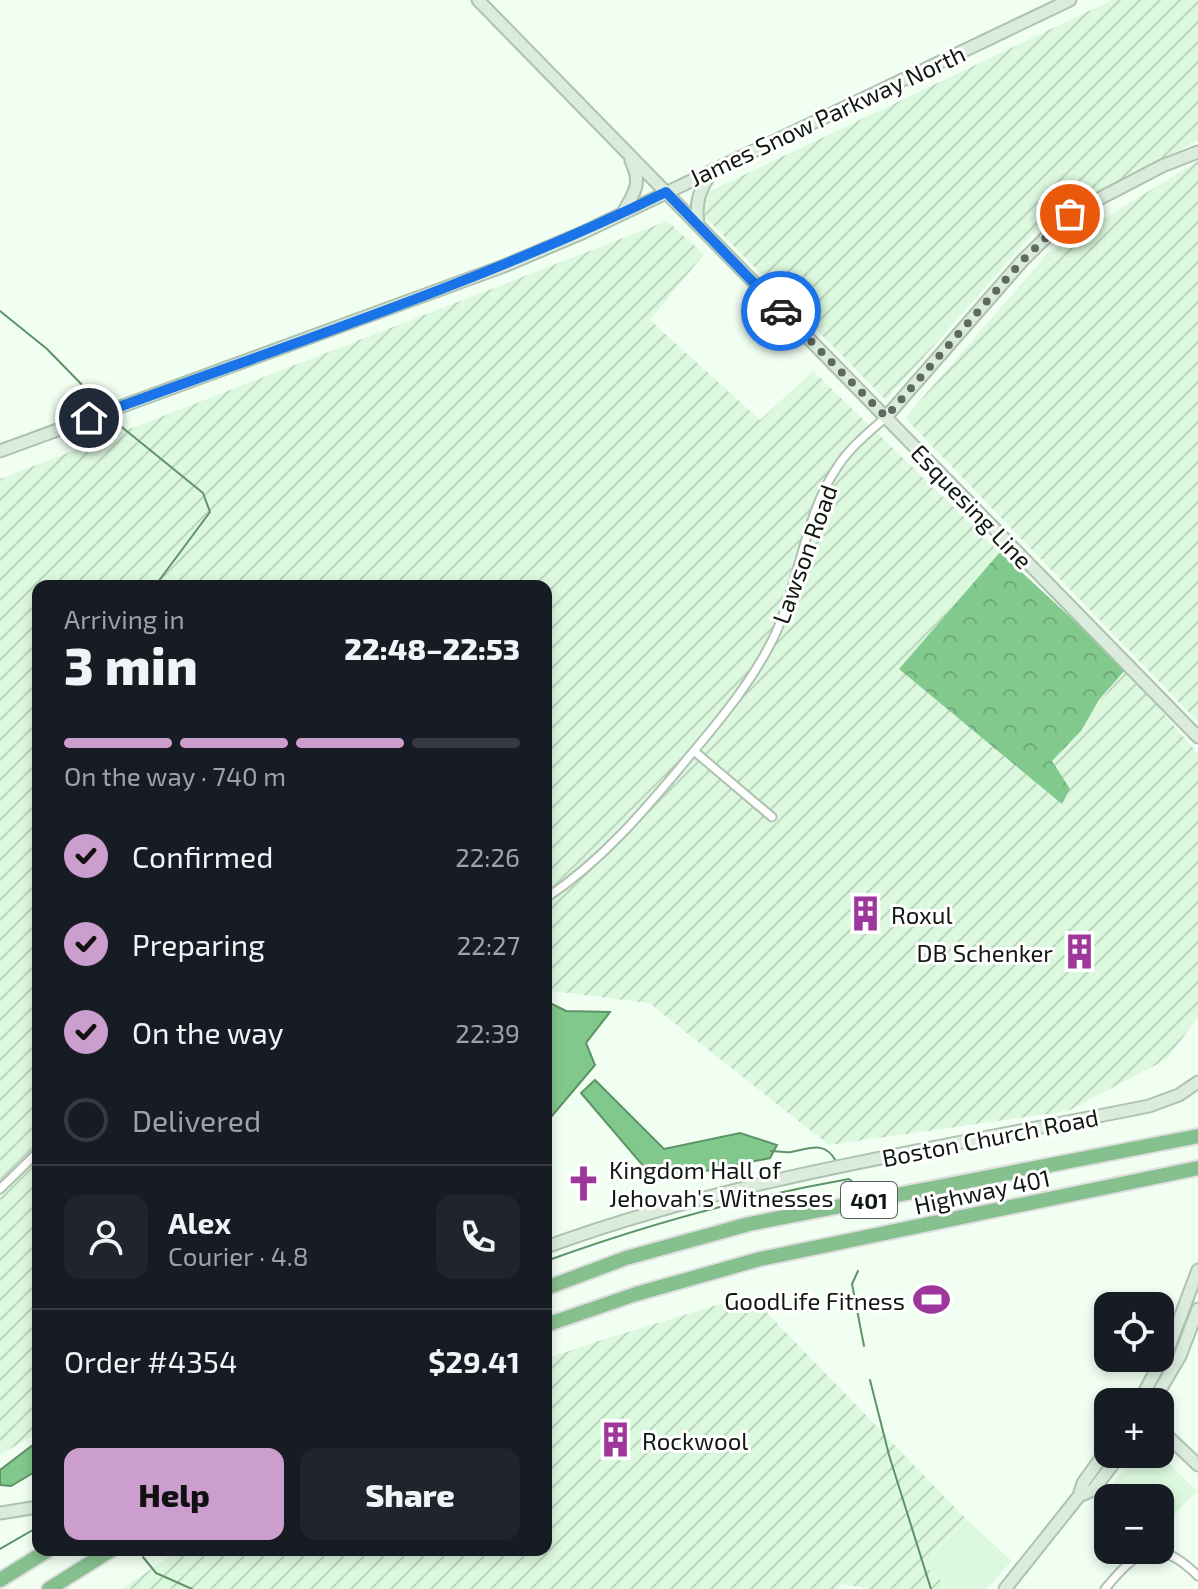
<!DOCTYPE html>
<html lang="en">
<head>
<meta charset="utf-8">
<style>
	:root { --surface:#171b24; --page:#20242c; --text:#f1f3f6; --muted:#9ea1a6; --line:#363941; --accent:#cb9ece }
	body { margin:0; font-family:"Exo 2",sans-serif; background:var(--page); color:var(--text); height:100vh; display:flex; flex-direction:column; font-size:30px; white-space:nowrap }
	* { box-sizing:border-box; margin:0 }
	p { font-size:26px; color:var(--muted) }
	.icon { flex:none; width:44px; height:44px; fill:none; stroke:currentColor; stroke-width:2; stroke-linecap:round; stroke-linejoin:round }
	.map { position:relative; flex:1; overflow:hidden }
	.sheet { position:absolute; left:32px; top:580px; width:520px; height:976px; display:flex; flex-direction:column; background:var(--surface); border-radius:16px; box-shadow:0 4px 12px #0003 }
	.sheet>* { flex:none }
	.buttons { position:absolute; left:1094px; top:1292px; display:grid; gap:16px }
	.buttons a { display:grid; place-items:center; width:80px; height:80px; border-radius:16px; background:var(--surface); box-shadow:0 4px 12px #0003; font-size:40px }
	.pin { position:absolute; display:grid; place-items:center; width:68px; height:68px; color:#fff; margin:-34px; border:4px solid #fff; border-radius:50%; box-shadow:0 2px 8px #0007 }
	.courier { position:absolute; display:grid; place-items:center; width:80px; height:80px; margin:-40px; border:6px solid #1a73e8; border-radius:50%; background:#fff; color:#222; box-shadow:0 2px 10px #0007 }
	.overview em { font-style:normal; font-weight:800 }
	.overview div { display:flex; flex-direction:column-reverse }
	.overview { display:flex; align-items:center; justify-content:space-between; height:136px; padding:0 32px }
	h1 { font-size:52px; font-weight:800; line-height:60px }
	.bar { display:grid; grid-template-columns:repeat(4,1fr); gap:12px 8px; align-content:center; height:96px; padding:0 32px }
	.bar i { height:10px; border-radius:6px; background:var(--line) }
	.bar .current { background:var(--accent) }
	.bar p { grid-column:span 4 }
	.line { display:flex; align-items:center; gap:20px; padding:0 32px; border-top:2px solid var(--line) }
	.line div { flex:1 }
	.round { display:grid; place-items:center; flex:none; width:84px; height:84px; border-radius:16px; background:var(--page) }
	ol { padding:0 32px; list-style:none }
	li { display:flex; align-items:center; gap:24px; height:88px }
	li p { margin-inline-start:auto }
	li .icon { padding:8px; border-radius:50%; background:var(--accent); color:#111; stroke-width:4 }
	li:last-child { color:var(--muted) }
	li i { width:44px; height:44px; border:4px solid var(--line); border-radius:50% }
	.cta { display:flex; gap:16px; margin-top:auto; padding:16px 32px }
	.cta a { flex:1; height:92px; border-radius:16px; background:var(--accent); color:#111; font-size:32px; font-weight:800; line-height:92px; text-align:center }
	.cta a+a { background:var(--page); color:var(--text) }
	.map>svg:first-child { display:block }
	.built { fill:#dcf9df }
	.industrial { fill:url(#industrial-furrows) }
	.forest { fill:url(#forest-crowns) }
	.water { fill:#80c88b; stroke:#5e9366; stroke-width:2 }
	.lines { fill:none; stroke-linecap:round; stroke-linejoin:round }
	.stream { stroke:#5e9366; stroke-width:2 }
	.street-casing { stroke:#adc2af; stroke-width:11 }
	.secondary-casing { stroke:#adc2af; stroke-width:15 }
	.highway-casing { stroke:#dedfde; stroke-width:18 }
	.street { stroke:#fff; stroke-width:7 }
	.secondary { stroke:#dbecdd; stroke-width:11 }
	.highway { stroke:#87c08f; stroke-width:14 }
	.done { stroke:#5f6960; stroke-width:8; stroke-dasharray:0 14.4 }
	.route { stroke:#1a73e8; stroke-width:10 }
	.labels { text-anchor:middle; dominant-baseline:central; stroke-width:6; stroke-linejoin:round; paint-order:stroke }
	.shield { fill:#fff; stroke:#585d58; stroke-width:2 }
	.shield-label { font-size:22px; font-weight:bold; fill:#101811 }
	.street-label { font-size:24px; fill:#101811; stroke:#fff }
	.poi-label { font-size:24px; fill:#101811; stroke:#fff; text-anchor:start }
</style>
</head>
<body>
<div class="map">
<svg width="1198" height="1589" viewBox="0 0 1198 1589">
	<defs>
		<pattern id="industrial-furrows" width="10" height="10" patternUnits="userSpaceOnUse" patternTransform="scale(2)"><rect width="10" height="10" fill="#dcf9df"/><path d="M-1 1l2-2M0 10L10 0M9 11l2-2" fill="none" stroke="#bcd5be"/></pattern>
		<pattern id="forest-crowns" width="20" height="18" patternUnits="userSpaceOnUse" patternTransform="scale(2)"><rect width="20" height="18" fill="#81c98c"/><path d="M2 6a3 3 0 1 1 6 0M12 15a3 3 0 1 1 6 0" fill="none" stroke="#6eac78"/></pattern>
	</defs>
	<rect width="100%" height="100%" fill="#f1fff2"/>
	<!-- built -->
	<path class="built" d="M1138 1454H1159L1197 1491 1160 1529V1498H1112L1105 1492Z
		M966 1519 1012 1561 986 1589H950L924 1565Z"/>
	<!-- industrial -->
	<path class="industrial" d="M1112 0H1198V140L1035 231 886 400 689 201Z
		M1198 161V722L905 418 1048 253Z
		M667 221 704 254 650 320 760 420 813 371 1000 552 899 669 1062 803 1070 789 1051 761 1126 669 1198 754V1017L1167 1059 1068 1111 829 1145 649 1003 552 991 546 985V586H38V1432L0 1455V479Z
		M750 1295 966 1519 924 1565 950 1589H870L842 1584 838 1589H121L180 1550H546V1359L595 1342Z"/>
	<!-- forest -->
	<path class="forest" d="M1000 552 1126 669 1099 700 1081 731 1052 761 1070 789 1062 804 899 669Z"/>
	<!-- water -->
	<path class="water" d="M546 1001 566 1011 610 1012 586 1043 595 1065 546 1123Z
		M595 1080 664 1149 740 1133 777 1145 770 1158 656 1181 581 1093Z
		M38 1441V1470L11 1486 0 1485V1470Z"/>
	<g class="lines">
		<!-- stream -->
		<path class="stream" d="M0 311 47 349 91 394
			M118 424 203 493 210 512 155 586
			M771 1151C777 1151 785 1153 791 1152 810 1149 824 1140 836 1161
			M546 1261C645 1225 746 1197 849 1179L862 1190
			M858 1271 852 1284 864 1346
			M870 1380 889 1455 931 1589
			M0 1549 38 1527
			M143 1557 156 1573 192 1589"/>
		<defs>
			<path id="street" d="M694 751 772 817
				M546 898C602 861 645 810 688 758 721 719 757 676 778 628 800 577 805 516 836 469 849 448 868 433 886 417
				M0 1189 38 1152
				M1105 1589C1137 1550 1157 1535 1198 1576"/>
			<path id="secondary" d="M478 0 1198 737
				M624 211C635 192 642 183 631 161
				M698 225C695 202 699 189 713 171
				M886 417 1023 260 1070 214 1162 166 1198 152
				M0 451 504 266 582 233 1070 0
				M546 1247C740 1176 947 1147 1149 1106L1179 1095 1198 1082
				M1139 1402 1170 1344 1198 1270
				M1153 1402 1180 1356 1198 1309
				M1160 1429 1198 1465
				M1079 1496 1093 1490 1121 1454
				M0 1513 38 1507
				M1005 1589 1079 1496 1083 1483 1108 1448"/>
			<path id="highway" d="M546 1288 626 1258 749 1224 1198 1136
				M546 1325 636 1294 760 1259 1198 1168
				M0 1580 48 1550
				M49 1589 111 1550"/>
		</defs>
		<!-- street casing -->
		<use href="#street" class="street-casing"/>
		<!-- secondary casing -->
		<use href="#secondary" class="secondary-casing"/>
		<!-- highway casing -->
		<use href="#highway" class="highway-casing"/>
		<!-- street -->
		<use href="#street" class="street"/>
		<!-- secondary -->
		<use href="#secondary" class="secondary"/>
		<!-- highway -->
		<use href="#highway" class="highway"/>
	</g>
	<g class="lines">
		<!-- done -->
		<path class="done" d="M781 311 886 417 1023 260 1070 214"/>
		<!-- route -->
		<path class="route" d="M89 418C283 346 481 283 666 192L781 311"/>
	</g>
	<!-- icons -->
	<defs>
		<symbol id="building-bare" viewBox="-9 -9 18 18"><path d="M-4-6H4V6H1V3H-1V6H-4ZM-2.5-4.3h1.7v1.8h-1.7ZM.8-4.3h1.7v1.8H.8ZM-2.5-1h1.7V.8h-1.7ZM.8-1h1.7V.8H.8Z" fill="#9d379c" stroke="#fff" stroke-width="2.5" paint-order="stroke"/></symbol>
		<symbol id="church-bare" viewBox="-9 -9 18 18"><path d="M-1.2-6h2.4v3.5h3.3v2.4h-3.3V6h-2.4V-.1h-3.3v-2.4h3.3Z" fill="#9d379c" stroke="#fff" stroke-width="2.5" paint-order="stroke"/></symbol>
		<symbol id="stadium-bare" viewBox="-9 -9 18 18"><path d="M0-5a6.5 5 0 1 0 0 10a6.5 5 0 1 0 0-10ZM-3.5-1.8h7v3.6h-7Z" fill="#9d379c" stroke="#fff" stroke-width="2.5" paint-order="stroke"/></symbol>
	</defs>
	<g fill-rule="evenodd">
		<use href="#building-bare" x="840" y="888" width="51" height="51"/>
		<use href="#building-bare" x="1054" y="926" width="51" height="51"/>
		<use href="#church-bare" x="558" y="1158" width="51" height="51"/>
		<use href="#stadium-bare" x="906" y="1274" width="51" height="51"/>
		<use href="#building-bare" x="590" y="1414" width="51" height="51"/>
	</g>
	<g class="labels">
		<!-- shield labels -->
		<rect class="shield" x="841" y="1182" width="56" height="36" rx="6"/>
		<g class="shield-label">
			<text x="869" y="1200">401</text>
		</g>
		<!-- street labels -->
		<g class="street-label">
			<text transform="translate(827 115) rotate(-25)">James Snow Parkway North</text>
			<text transform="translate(972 506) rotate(46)">Esquesing Line</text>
			<text transform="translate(804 554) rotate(-70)">Lawson Road</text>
			<text transform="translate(990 1137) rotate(-11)">Boston Church Road</text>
			<text transform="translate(982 1191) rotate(-12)">Highway 401</text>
		</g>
		<!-- poi labels -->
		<g class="poi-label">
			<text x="891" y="914">Roxul</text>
			<text x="1053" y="952" text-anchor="end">DB Schenker</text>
			<text x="609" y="1169">Kingdom Hall of<tspan x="609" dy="28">Jehovah's Witnesses</tspan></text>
			<text x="905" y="1300" text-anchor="end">GoodLife Fitness</text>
			<text x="642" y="1440">Rockwool</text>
		</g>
	</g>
</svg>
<div class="buttons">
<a><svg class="icon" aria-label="locate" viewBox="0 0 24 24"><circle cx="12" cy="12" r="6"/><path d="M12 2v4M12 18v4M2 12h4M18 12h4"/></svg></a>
<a>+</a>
<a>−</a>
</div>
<div class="pin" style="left:1070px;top:214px;background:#ea580c"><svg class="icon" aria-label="bag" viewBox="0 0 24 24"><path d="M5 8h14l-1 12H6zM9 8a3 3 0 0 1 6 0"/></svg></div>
<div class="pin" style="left:89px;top:418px;background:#1f2937"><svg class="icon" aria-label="home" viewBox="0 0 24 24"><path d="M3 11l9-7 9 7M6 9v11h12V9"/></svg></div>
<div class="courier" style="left:781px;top:311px"><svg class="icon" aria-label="car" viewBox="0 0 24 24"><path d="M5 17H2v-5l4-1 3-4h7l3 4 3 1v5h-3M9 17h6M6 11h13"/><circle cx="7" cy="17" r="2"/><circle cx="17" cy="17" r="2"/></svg></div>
<section class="sheet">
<div class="overview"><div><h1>3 min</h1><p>Arriving in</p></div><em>22:48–22:53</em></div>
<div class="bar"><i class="current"></i><i class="current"></i><i class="current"></i><i></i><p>On the way · 740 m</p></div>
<ol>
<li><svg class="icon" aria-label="check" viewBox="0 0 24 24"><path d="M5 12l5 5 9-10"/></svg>Confirmed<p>22:26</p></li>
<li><svg class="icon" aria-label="check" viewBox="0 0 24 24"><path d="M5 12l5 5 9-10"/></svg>Preparing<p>22:27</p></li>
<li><svg class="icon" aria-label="check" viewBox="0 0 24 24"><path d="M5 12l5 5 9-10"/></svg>On the way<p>22:39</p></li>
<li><i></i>Delivered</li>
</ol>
<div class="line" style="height:144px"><a class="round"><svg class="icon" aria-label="person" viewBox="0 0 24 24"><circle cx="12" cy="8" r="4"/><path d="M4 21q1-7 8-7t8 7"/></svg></a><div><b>Alex</b><p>Courier · 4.8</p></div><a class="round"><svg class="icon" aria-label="phone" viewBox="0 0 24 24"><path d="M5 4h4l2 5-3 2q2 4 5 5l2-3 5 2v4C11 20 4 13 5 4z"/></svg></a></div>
<div class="line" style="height:104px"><div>Order #4354</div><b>$29.41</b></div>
<div class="cta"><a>Help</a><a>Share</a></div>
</section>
</div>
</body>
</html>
